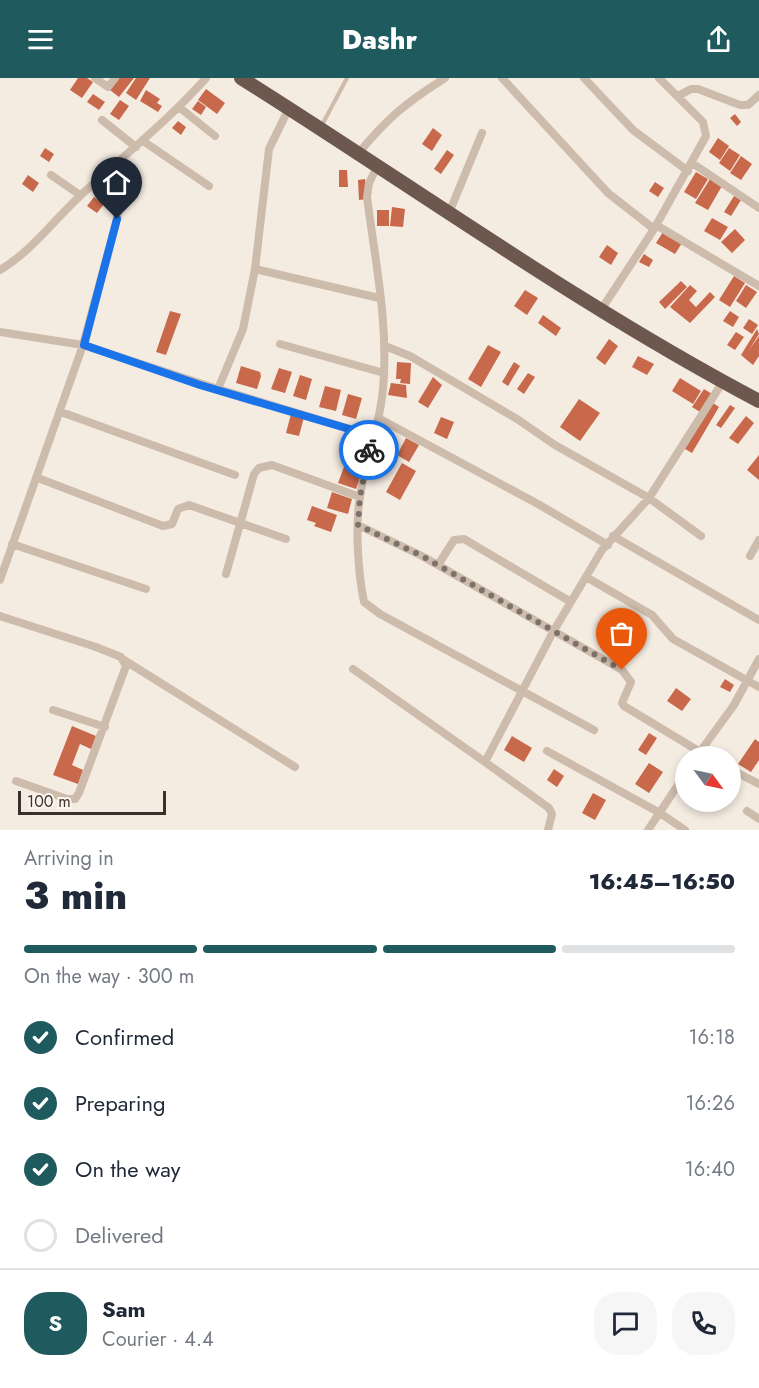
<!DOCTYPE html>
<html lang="en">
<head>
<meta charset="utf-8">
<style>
	:root { --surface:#fff; --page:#f6f6f7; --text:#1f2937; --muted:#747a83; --line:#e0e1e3; --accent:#1f5a5e }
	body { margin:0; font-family:Jost,sans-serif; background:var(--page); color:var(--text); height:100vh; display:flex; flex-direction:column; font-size:22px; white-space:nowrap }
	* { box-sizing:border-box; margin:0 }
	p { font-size:20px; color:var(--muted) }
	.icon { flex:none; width:33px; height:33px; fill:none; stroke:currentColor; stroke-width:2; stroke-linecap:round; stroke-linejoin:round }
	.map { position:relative; height:752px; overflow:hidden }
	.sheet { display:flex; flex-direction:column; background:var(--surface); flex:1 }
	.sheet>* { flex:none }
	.needle { width:39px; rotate:123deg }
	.controls { position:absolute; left:675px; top:668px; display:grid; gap:12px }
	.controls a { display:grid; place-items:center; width:66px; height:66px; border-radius:50%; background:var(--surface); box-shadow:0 3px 9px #0003; font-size:30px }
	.scale { position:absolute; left:18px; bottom:15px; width:148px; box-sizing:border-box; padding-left:6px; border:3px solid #3b302b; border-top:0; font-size:16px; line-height:21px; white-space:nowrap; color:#3b302b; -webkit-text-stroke:4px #fbf5ee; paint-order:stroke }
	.pin { position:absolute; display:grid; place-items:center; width:51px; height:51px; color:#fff; margin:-62px -26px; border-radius:50% 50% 50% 0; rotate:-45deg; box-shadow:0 0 6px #0007 }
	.pin .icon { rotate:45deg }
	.courier { position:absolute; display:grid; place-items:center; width:60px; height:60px; margin:-30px; border:4px solid #1a73e8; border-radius:50%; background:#fff; color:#222; box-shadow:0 2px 8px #0007 }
	.head em { font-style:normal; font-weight:800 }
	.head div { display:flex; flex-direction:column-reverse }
	.head { display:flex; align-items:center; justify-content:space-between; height:102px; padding:0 24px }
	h1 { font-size:39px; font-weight:800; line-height:45px }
	.bar { display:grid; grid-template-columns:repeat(4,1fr); gap:9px 6px; align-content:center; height:72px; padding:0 24px }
	.bar i { height:8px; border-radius:4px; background:var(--line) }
	.bar .on { background:var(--accent) }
	.bar p { grid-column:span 4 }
	.line { display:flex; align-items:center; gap:15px; padding:0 24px; border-top:2px solid var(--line) }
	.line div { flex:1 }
	.round { display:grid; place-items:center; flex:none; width:63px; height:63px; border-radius:24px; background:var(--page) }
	ol { padding:0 24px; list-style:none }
	li { display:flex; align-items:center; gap:18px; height:66px }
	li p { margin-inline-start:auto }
	li .icon { padding:6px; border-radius:50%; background:var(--accent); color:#fff; stroke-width:4 }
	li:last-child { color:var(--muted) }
	li i { width:33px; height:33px; border:3px solid var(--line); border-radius:50% }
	header { display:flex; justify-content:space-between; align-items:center; height:78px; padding:0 24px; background:var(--accent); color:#fff; font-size:27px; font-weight:800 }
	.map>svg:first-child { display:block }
	.building { fill:#c8694b }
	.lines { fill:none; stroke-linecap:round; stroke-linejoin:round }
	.service { stroke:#cdbbac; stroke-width:4 }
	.minor { stroke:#cdbbac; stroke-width:8 }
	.trunk { stroke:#6c584f; stroke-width:14 }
	.done { stroke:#7c716b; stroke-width:6; stroke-dasharray:0 10.8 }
	.route { stroke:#1a73e8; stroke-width:8 }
</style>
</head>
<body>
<header><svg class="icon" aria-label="menu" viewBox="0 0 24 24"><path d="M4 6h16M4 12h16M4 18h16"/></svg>Dashr<svg class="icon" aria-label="share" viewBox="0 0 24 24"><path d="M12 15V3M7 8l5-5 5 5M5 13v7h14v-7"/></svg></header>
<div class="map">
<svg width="759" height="752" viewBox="0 0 759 752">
	<rect width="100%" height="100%" fill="#f4ebe1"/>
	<!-- building -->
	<path class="building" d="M78 0H87L93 4 82 20 70 12Z
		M119 0H134L119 19 110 12Z
		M136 0H150L136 22 126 15Z
		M206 11 225 25 217 36 198 22Z
		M146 12 160 21 157 25 162 28 158 34 140 23Z
		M93 16 105 24 99 32 87 24Z
		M120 22 129 28 119 42 110 36Z
		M198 23 206 29 201 37 192 31Z
		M735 36 741 44 737 48 730 40Z
		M178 43 186 49 181 57 172 50Z
		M433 50 442 57 432 73 422 66Z
		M718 60 729 68 720 82 709 74Z
		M45 70 54 76 49 84 40 78Z
		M729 70 740 77 730 93 719 85Z
		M447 72 454 77 441 96 434 91Z
		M741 78 752 86 741 102 730 95Z
		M339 92H347L348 109H339Z
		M696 94 708 101 696 121 684 114Z
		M28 97 39 105 33 114 22 106Z
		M365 101 367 121 359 122 358 102Z
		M710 101 722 108 708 132 695 125Z
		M655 104 664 110 658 119 649 113Z
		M734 118 741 122 731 138 724 134Z
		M94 119 104 126 97 135 87 128Z
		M392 129 405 131 403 149 390 148Z
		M377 132H389V148H377Z
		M712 140 728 149 720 162 704 153Z
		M735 151 745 162 732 175 721 164Z
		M663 154 682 165 675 176 656 165Z
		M607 167 618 175 611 187 599 179Z
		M644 176 653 182 649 189 639 184Z
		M734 198 745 205 730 229 719 222Z
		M681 203 687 209 665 231 659 224Z
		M690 207 697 213 689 222 696 229 710 214 715 219 690 245 670 229Z
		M746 207 757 214 746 230 736 223Z
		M525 212 538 220 527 237 514 228Z
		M170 233 181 236 166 277 156 274Z
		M730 233 739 239 733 249 723 243Z
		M543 237 561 250 556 258 538 245Z
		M749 241 758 247 752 256 743 250Z
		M757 251 759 256 749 272 759 258V278L753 287 741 277Z
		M736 254 744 259 735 272 727 267Z
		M609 261 618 268 605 287 596 280Z
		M488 267 501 274 481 309 468 301Z
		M638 278 654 286 647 297 632 289Z
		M397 284 411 285 410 306 400 305 401 301H396Z
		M514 284 520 288 508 308 502 304Z
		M241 288 260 294 261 298 257 311 236 305Z
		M279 290 292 294 285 315 271 311Z
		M528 295 535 299 524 316 517 311Z
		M300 297 312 301 306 322 293 318Z
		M433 299 442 307 428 330 418 324Z
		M680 300 701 313 693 326 672 313Z
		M391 305 406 307 407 320 388 317Z
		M325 308 341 312 336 333 319 329Z
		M704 311 712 316 700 334 692 329Z
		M348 316 362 320 356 341 342 337Z
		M579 321 600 335 580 363 560 349Z
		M713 325 719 329 692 375 685 371Z
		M730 327 735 330 721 350 716 347Z
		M291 336 304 339 299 358 286 355Z
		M746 338 754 345 738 366 729 360Z
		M441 339 454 344 447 361 434 355Z
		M406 360 419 367 409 384 397 377Z
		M759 377V402L747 392Z
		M402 385 416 393 400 422 386 414Z
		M344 389 362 395 356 411 338 405Z
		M332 414 352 421 348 436 327 430Z
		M312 428 337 437 331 454 314 448 316 445 307 442Z
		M725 601 734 607 730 614 720 609Z
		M676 610 691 621 682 633 667 623Z
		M72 648 96 658 91 671 80 666 72 687 83 692 78 706 53 697Z
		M649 655 657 660 646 677 638 672Z
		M512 658 532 670 524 684 504 672Z
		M755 661 759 664V682L751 694 738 686Z
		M649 685 663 694 649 715 635 706Z
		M554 691 564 698 557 709 547 702Z
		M593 715 606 722 595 742 582 735Z"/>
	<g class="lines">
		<!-- service -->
		<path class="service" d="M322 47 347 0"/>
		<!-- minor -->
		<path class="minor" d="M95 0 108 9 115 0
			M502 0 608 115 654 151
			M584 0 633 52 688 93
			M678 18 691 11H698L740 27H748L759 17
			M179 29 215 58
			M102 42 136 69
			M143 63 209 108
			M358 76C387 40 407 24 445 0
			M692 85 759 130
			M377 89 369 105 367 119C375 182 389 248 383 311 380 348 365 382 360 419 355 448 358 495 364 524L380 536 594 652
			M51 97 80 117
			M449 135 482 55
			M656 147 759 208
			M255 191 379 220
			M0 192C32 173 54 142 81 117 123 78 168 43 206 0
			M601 232 654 151 706 58 703 44 659 0
			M0 254 83 267 218 311 243 251 255 191 269 71 289 30
			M280 266 384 295
			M385 268 410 278 517 341 555 367 649 420 701 458
			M218 311 373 358
			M61 334 235 397
			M380 341 538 426 608 467
			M38 400 163 448 172 446 178 431 189 427 286 461
			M358 447 422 478 622 592 631 604 622 625 624 628 707 678
			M613 458 759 542
			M12 466 146 511
			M750 478 759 462
			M438 487 454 462 464 461 571 524
			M226 496 254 396 259 390 272 387 360 419
			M586 499 652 537 673 561 759 609
			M0 502 83 267 117 141 122 82
			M0 538 96 569 121 579 126 588 79 715 75 721H67L16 703
			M124 582 295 689
			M353 591 485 684
			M53 632 105 649
			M547 673 660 735 685 752
			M697 678 734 627 759 581
			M730 691 759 706
			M747 733 759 741
			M548 752 552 736 549 730 485 684 553 554 602 472 649 420 722 305
			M648 752 686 695"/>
		<!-- trunk -->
		<path class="trunk" d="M241 0C413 108 579 228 759 323"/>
	</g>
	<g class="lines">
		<!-- done -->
		<path class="done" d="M369 372 360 419 358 447 422 478 622 592"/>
		<!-- route -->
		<path class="route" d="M117 141 84 267 200 307 373 358 369 372"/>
	</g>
</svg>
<div class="controls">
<a><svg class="needle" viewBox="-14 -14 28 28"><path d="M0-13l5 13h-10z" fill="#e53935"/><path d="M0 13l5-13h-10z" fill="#747a83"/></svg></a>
</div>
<div class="scale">100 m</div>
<div class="pin" style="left:622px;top:592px;background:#ea580c"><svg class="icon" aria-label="bag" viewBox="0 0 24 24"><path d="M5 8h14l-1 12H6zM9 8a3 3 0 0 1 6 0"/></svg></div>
<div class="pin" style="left:117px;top:141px;background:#1f2937"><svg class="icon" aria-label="home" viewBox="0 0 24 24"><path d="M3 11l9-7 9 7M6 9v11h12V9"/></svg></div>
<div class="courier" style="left:369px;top:372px"><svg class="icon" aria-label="bike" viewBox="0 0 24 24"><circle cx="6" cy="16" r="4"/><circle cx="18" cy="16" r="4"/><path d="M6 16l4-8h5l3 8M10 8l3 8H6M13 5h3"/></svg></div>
</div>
<section class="sheet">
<div class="head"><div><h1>3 min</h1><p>Arriving in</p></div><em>16:45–16:50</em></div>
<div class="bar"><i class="on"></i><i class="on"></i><i class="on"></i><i></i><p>On the way · 300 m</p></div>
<ol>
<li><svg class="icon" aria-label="check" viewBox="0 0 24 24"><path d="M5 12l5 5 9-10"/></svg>Confirmed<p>16:18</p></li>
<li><svg class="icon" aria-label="check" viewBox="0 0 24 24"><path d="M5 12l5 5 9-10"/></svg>Preparing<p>16:26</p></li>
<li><svg class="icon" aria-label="check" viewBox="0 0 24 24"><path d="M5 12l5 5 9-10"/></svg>On the way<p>16:40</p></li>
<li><i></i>Delivered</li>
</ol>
<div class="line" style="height:108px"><b class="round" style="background:var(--accent);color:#fff">S</b><div><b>Sam</b><p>Courier · 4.4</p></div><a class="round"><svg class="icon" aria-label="chat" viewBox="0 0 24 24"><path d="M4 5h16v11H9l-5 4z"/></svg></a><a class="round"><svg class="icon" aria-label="phone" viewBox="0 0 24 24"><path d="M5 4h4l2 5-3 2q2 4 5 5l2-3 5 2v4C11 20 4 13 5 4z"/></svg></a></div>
</section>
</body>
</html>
